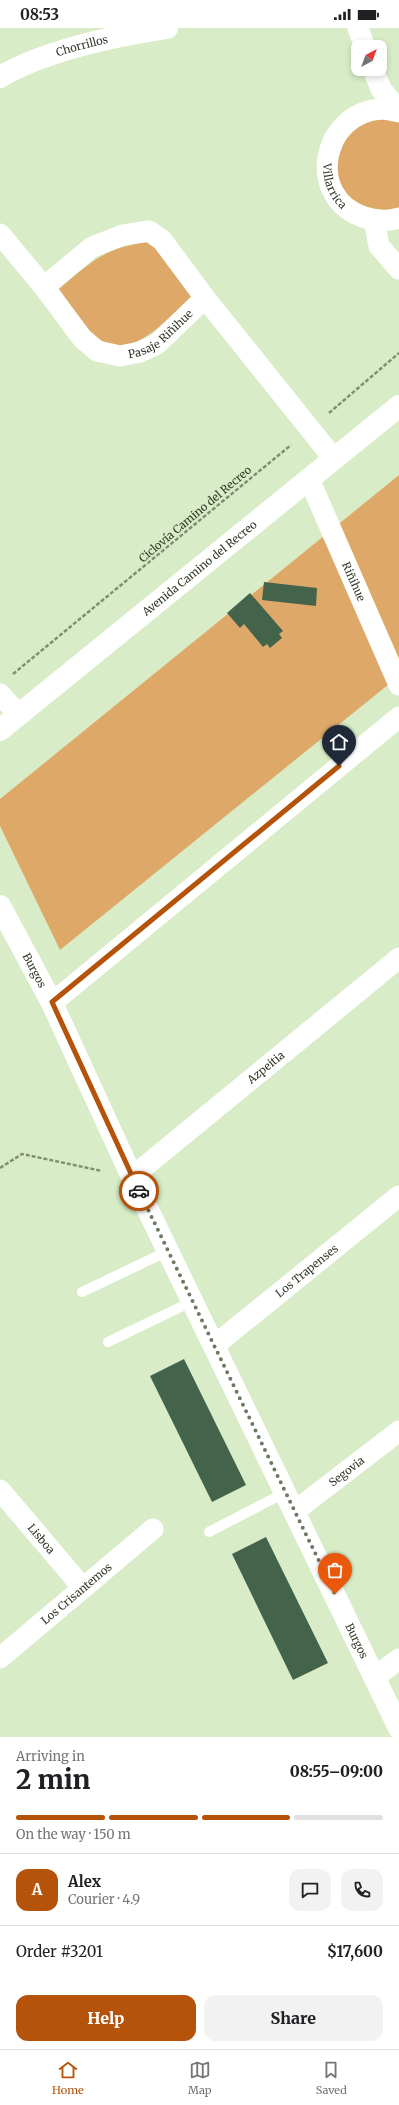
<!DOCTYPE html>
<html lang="en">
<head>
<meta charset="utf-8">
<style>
	:root { --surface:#fff; --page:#f2f2f2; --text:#202124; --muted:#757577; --line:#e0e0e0; --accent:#b45309 }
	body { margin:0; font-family:Merriweather,serif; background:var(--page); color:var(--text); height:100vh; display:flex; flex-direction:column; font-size:15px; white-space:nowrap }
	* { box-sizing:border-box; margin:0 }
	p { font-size:13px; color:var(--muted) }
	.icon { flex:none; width:22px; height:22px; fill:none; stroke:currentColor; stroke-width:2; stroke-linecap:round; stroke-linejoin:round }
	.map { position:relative; height:1709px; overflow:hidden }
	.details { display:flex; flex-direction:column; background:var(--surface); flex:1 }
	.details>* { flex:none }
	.needle { width:26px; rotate:41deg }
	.tools { position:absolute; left:351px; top:12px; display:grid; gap:8px }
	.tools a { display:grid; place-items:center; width:36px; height:36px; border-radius:8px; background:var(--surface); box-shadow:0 2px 6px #0003; font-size:20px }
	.pin { position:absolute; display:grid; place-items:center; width:34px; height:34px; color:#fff; margin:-41px -17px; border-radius:50% 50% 50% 0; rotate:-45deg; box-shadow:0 0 4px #0007 }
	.pin .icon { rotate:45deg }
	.courier { position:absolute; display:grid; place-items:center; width:40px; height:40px; margin:-20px; border:3px solid #b45309; border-radius:50%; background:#fff; color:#222; box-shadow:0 1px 5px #0007 }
	.head em { font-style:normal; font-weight:800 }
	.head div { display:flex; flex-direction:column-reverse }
	.head { display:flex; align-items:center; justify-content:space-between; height:68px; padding:0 16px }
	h1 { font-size:26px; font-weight:800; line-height:30px }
	.bar { display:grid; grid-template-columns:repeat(4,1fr); gap:6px 4px; align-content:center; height:48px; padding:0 16px }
	.bar i { height:5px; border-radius:3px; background:var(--line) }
	.bar .selected { background:var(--accent) }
	.bar p { grid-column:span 4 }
	.line { display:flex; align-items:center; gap:10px; padding:0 16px; border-top:1px solid var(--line) }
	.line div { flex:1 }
	.round { display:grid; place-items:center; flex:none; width:42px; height:42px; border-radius:12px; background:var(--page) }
	.action { display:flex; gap:8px; margin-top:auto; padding:8px 16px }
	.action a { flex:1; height:46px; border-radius:12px; background:var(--accent); color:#fff; font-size:16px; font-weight:800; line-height:46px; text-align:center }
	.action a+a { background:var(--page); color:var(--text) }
	.status { display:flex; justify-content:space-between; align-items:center; height:28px; padding:0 20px; background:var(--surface); direction:ltr }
	.status svg { height:11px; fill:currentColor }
	.menu { display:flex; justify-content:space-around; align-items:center; height:56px; border-top:1px solid var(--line); background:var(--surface); font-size:11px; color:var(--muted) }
	.menu a { display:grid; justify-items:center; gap:2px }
	.menu .selected { color:var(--accent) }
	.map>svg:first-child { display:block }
	.green { fill:#dea968 }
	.building { fill:#43634a }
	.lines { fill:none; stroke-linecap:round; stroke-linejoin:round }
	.path { stroke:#808e74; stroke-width:2.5; stroke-dasharray:4 2; stroke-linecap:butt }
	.service { stroke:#fff; stroke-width:10 }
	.minor { stroke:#fff; stroke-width:21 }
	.tertiary { stroke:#fff; stroke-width:22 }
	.done { stroke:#6d7962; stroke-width:4; stroke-dasharray:0 7.2 }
	.route { stroke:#b45309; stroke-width:5 }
	.labels { text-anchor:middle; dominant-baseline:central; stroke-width:4; stroke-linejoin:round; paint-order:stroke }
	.street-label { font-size:11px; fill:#333b2c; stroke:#d8edc7 }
</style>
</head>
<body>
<div class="status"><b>08:53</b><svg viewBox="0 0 49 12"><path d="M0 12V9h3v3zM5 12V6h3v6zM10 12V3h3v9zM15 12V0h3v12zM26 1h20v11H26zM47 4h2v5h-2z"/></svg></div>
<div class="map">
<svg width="399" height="1709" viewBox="0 0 399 1709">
	<rect width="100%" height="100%" fill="#d8edc7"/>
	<!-- green -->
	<path class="green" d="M371 90 399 91V180C371 188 333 169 336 137 337 132 339 127 341 122 342 118 343 111 345 107 351 101 364 95 371 90Z
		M147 214 155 220 192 268C170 288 135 332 102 313 85 304 70 276 59 261 91 234 104 220 147 214Z
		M399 447V648L60 922 0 798V771Z"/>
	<!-- building -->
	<path class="building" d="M264 554 317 560 316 578 262 572Z
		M250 565 283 603 279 606 282 610 270 620 267 616 263 619 244 596 240 600 227 585Z
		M184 1331 246 1457 212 1474 150 1348Z
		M266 1509 328 1635 293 1652 232 1526Z"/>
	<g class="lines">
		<!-- path -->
		<path class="path" d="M329 385 399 325
			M13 646 291 417
			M0 1140 22 1126 102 1143"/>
		<!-- service -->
		<path class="service" d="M82 1264 168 1223
			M108 1314 193 1273
			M209 1504 286 1464"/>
		<!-- minor -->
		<g class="minor">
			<path d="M358 0 365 19"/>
			<path d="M373 41 381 61 399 83"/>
			<path id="s1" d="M399 84C393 83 387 81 381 81 321 85 306 169 363 189 375 193 387 194 399 190"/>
			<path d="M374 192 379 218 399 241"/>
			<path id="s2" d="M0 206 44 259 82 310 97 323 120 328 140 324 157 316 205 270 334 431"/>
			<path d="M44 259 92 219 123 207 149 203 162 212 205 270"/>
			<path id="s3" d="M309 451 399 657"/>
			<path d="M0 666 19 687"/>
			<path d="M52 975 399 689"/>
			<path id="s4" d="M132 1149 399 930"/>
			<path id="s5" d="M215 1317 399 1168"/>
			<path id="s6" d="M0 1462 83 1560"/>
			<path id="s7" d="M295 1483 399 1403"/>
			<path id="s8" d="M0 1630 153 1501"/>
			<path d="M375 1649 399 1631"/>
		</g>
		<!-- tertiary -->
		<g class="tertiary">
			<path id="s9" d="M0 49C46 22 115 8 167 0"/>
			<path id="s10" d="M0 702 399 378"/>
			<path id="s11" d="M0 878 52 975 132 1149 399 1700"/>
		</g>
	</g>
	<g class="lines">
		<!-- done -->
		<path class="done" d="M139 1163 335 1566"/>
		<!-- route -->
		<path class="route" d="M139 1163 52 974 339 738"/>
	</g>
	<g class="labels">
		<!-- street labels -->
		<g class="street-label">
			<text stroke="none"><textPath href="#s9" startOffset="88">Chorrillos</textPath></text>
			<text stroke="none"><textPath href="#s1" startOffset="126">Villarrica</textPath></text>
			<text stroke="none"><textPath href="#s2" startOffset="223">Pasaje Riñihue</textPath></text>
			<text transform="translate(195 486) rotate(-40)">Ciclovía Camino del Recreo</text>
			<text stroke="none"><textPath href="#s10" startOffset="257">Avenida Camino del Recreo</textPath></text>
			<text stroke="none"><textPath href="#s3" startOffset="112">Riñihue</textPath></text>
			<text stroke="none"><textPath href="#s11" startOffset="73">Burgos</textPath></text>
			<text stroke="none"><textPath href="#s4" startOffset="173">Azpeitia</textPath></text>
			<text stroke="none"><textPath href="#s5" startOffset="118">Los Trapenses</textPath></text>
			<text stroke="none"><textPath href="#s7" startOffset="65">Segovia</textPath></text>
			<text stroke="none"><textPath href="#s6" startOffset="64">Lisboa</textPath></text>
			<text stroke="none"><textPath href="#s8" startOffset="100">Los Crisantemos</textPath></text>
			<text stroke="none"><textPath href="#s11" startOffset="817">Burgos</textPath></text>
		</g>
	</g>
</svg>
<div class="tools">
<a><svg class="needle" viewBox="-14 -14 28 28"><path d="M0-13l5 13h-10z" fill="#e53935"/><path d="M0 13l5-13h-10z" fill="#757577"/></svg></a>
</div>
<div class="pin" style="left:335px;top:1566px;background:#ea580c"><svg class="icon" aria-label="bag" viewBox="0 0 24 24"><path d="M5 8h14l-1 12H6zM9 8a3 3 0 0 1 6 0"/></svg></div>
<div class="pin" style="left:339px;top:738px;background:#1f2937"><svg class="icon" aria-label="home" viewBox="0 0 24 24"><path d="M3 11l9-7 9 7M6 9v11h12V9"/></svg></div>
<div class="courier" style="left:139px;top:1163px"><svg class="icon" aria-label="car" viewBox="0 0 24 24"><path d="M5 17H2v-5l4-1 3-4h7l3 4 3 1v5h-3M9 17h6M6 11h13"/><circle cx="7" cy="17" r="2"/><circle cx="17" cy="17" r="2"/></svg></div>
</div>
<section class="details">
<div class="head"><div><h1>2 min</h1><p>Arriving in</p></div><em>08:55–09:00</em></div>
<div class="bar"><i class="selected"></i><i class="selected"></i><i class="selected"></i><i></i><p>On the way · 150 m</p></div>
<div class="line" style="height:72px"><b class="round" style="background:var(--accent);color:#fff">A</b><div><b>Alex</b><p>Courier · 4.9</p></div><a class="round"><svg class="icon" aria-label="chat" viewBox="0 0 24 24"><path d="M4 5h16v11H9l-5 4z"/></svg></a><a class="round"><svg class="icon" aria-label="phone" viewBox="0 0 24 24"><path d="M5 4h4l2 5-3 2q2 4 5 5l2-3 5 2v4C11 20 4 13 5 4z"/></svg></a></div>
<div class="line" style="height:52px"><div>Order #3201</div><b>$17,600</b></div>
<div class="action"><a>Help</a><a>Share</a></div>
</section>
<nav class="menu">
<a class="selected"><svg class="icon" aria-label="home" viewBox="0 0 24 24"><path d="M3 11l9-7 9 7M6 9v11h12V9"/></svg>Home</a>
<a><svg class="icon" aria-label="map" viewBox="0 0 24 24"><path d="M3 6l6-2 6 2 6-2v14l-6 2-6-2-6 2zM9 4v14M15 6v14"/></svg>Map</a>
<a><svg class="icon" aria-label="saved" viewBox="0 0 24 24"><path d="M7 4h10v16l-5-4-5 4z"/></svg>Saved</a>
</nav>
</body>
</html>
